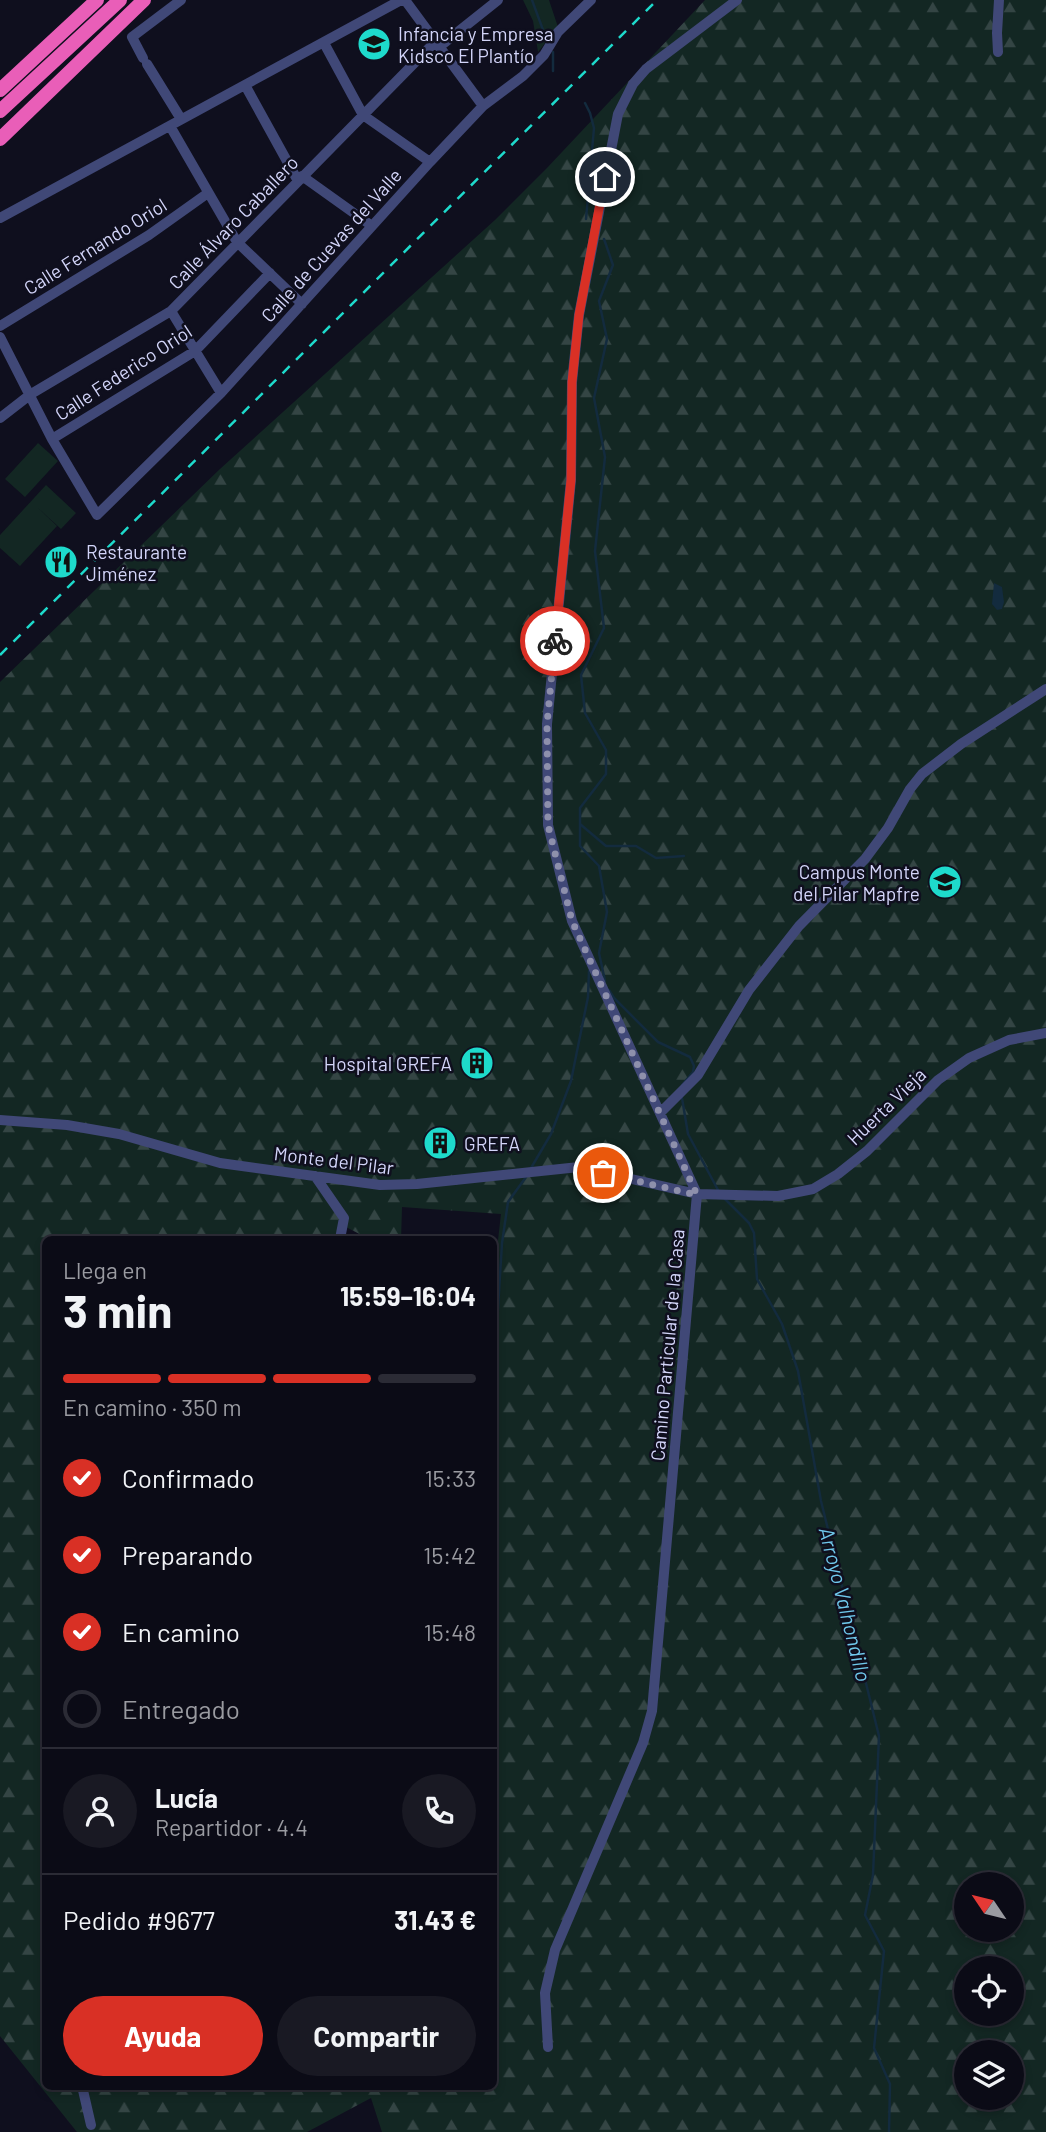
<!DOCTYPE html>
<html lang="es">
<head>
<meta charset="utf-8">
<style>
	:root { --surface:#0b0b16; --page:#191923; --text:#f1f3f6; --muted:#9a9ba1; --line:#2b2b35; --accent:#d93025 }
	body { margin:0; font-family:Barlow,sans-serif; background:var(--page); color:var(--text); height:100vh; display:flex; flex-direction:column; font-size:26px; white-space:nowrap }
	* { box-sizing:border-box; margin:0 }
	p { font-size:23px; color:var(--muted) }
	.icon { flex:none; width:38px; height:38px; fill:none; stroke:currentColor; stroke-width:2; stroke-linecap:round; stroke-linejoin:round }
	.map { position:relative; flex:1; overflow:hidden }
	.panel { position:absolute; left:42px; top:1236px; width:455px; height:854px; display:flex; flex-direction:column; background:var(--surface); border-radius:10px; box-shadow:0 4px 10px #0003,0 0 0 2px var(--line) }
	.panel>* { flex:none }
	.needle { width:46px; rotate:305deg }
	.tools { position:absolute; left:954px; top:1872px; display:grid; gap:14px }
	.tools a { display:grid; place-items:center; width:70px; height:70px; border-radius:50%; background:var(--surface); box-shadow:0 4px 10px #0003,0 0 0 2px var(--line); font-size:35px }
	.pin { position:absolute; display:grid; place-items:center; width:60px; height:60px; color:#fff; margin:-30px; border:4px solid #fff; border-radius:50%; box-shadow:0 2px 7px #0007 }
	.courier { position:absolute; display:grid; place-items:center; width:70px; height:70px; margin:-35px; border:5px solid #d93025; border-radius:50%; background:#fff; color:#222; box-shadow:0 2px 9px #0007 }
	.summary em { font-style:normal; font-weight:700 }
	.summary div { display:flex; flex-direction:column-reverse }
	.summary { display:flex; align-items:center; justify-content:space-between; height:119px; padding:0 21px }
	h1 { font-size:46px; font-weight:700; line-height:52px }
	.bar { display:grid; grid-template-columns:repeat(4,1fr); gap:10px 7px; align-content:center; height:84px; padding:0 21px }
	.bar i { height:9px; border-radius:5px; background:var(--line) }
	.bar .active { background:var(--accent) }
	.bar p { grid-column:span 4 }
	.line { display:flex; align-items:center; gap:18px; padding:0 21px; border-top:2px solid var(--line) }
	.line div { flex:1 }
	.round { display:grid; place-items:center; flex:none; width:74px; height:74px; border-radius:37px; background:var(--page) }
	ol { padding:0 21px; list-style:none }
	li { display:flex; align-items:center; gap:21px; height:77px }
	li p { margin-inline-start:auto }
	li .icon { padding:7px; border-radius:50%; background:var(--accent); color:#fff; stroke-width:4 }
	li:last-child { color:var(--muted) }
	li i { width:38px; height:38px; border:4px solid var(--line); border-radius:50% }
	.primary-button { display:flex; gap:14px; margin-top:auto; padding:14px 21px }
	.primary-button a { flex:1; height:80px; border-radius:42px; background:var(--accent); color:#fff; font-size:28px; font-weight:700; line-height:80px; text-align:center }
	.primary-button a+a { background:var(--page); color:var(--text) }
	.map>svg:first-child { display:block }
	.green { fill:#132723 }
	.forest { fill:url(#forest-firs); fill-rule:evenodd }
	.water { fill:#132b3e }
	.lines { fill:none; stroke-linecap:round; stroke-linejoin:round }
	.stream { stroke:#132b3e; stroke-width:2.5 }
	.minor { stroke:#404877; stroke-width:10 }
	.highway { stroke:#e95eb8; stroke-width:14 }
	.rail { stroke:#1edacc; stroke-width:2.5; stroke-dasharray:10 9; stroke-linecap:butt }
	.done { stroke:#8e90ac; stroke-width:7; stroke-dasharray:0 12.6 }
	.route { stroke:#d93025; stroke-width:9 }
	.labels { text-anchor:middle; dominant-baseline:central; stroke-width:5; stroke-linejoin:round; paint-order:stroke }
	.poi-label { font-size:19px; fill:#d3d5f9; stroke:#0f0f1e; text-anchor:start }
	.street-label { font-size:19px; fill:#d3d5f9; stroke:#0f0f1e }
	.water-label { font-size:21px; font-style:italic; fill:#6fc7eb; stroke:#0f0f1e }
</style>
</head>
<body>
<div class="map">
<svg width="1046" height="2132" viewBox="0 0 1046 2132">
	<defs>
		<pattern id="forest-firs" width="22" height="20" patternUnits="userSpaceOnUse" patternTransform="scale(1.75)"><rect width="22" height="20" fill="#132723"/><path d="M5 1l3.5 6h-7zM16 11l3.5 6h-7z" fill="#344544"/></pattern>
	</defs>
	<rect width="100%" height="100%" fill="#0f0f1e"/>
	<!-- green -->
	<path class="green" d="M523 0H549L558 27 538 52 533 21Z
		M38 443 58 461 25 497 5 479Z
		M46 485 76 513 61 529 37 507 57 526 20 566 0 548V535Z"/>
	<!-- forest -->
	<path class="forest" d="M705 0H1046V2132H382L371 2098 307 2132H77L0 2036V682L220 469 495 220 547 168ZM402 1207 501 1214 494 1276V2086H46V1239H343L346 1227 369 1239H401ZM966 1885H1012V1930H966ZM966 1969H1012V2014H966ZM966 2053H1012V2098H966Z"/>
	<!-- water -->
	<path class="water" d="M994 583 1002 587 1004 602 1002 609 997 610 992 604Z"/>
	<g class="lines">
		<!-- stream -->
		<path class="stream" d="M532 0 546 38
			M553 71V52
			M585 103 590 113 594 128 586 219
			M604 239 613 265 599 301 607 339 594 398 605 457 595 551 604 628 581 675 585 713 606 750V774L580 808V846L599 866 607 912 599 953 605 981
			M580 824 606 846H636L656 858 684 856
			M609 990 614 998 658 1042 690 1057 694 1066 693 1072 682 1085
			M682 1098 688 1134 718 1190
			M531 1168 551 1134 571 1081 588 997 589 971
			M724 1198 749 1223 754 1233 757 1279 782 1324 798 1371 821 1501 879 1736 873 1875 865 1915 884 1951 874 2048 890 2084 889 2132
			M494 1373 502 1243 508 1202 526 1177"/>
		<!-- minor -->
		<path class="minor" d="M405 0 483 106
			M324 43 363 115 430 162
			M439 47 498 0
			M998 52 997 33 999 0
			M143 58 132 37 181 0
			M147 64 181 119
			M245 85 298 181
			M170 126 237 242 302 304
			M302 176 372 226
			M0 218 401 0
			M171 311 221 393
			M0 326 149 235 208 193
			M0 337 52 439 97 515 221 393 430 162 483 106 523 76 544 55 558 32 591 0
			M0 418 31 394 171 311 435 42
			M52 439 195 351 270 273
			M661 1112 698 1075 749 990 799 926 865 859 888 828 910 789 922 774 961 744 1046 689
			M0 1120 67 1125 119 1134 220 1163 380 1185 417 1184 579 1167 697 1194 778 1196 813 1189 838 1174 867 1151 938 1080 969 1058 1009 1040 1046 1033
			M315 1176 344 1218 340 1239
			M548 2047 545 1993 555 1950 643 1743 652 1711 697 1194 572 921 548 825 547 724 571 480 572 382 579 315 618 114 633 84 646 69 737 0
			M82 2086 91 2125"/>
		<!-- highway -->
		<path class="highway" d="M0 90 97 0
			M0 111 120 0
			M0 139 144 0"/>
		<!-- rail -->
		<path class="rail" d="M0 655 657 0"/>
	</g>
	<g class="lines">
		<!-- done -->
		<path class="done" d="M555 641 547 724 548 825 572 921 697 1195 603 1173"/>
		<!-- route -->
		<path class="route" d="M555 641 571 480 572 382 579 315 605 177"/>
	</g>
	<!-- icons -->
	<defs>
		<symbol id="school-disc" viewBox="-11 -11 22 22"><circle r="9.5" fill="#1edacc" stroke="#0f0f1e"/><path d="M0-5L7-2L0 1L-7-2ZM-4 1L0 2.5L4 1V4Q0 6-4 4Z" fill="#111"/></symbol>
		<symbol id="restaurant-disc" viewBox="-11 -11 22 22"><circle r="9.5" fill="#1edacc" stroke="#0f0f1e"/><path d="M-5-6h1v4h1v-4h1v4h1v-4h1v5L-1.5 .5V6h-2V.5L-5-1ZM5-6V6H3V1.5H1.5Q1.5-4 5-6Z" fill="#111"/></symbol>
		<symbol id="university-disc" viewBox="-11 -11 22 22"><circle r="9.5" fill="#1edacc" stroke="#0f0f1e"/><path d="M0-5L7-2L0 1L-7-2ZM-4 1L0 2.5L4 1V4Q0 6-4 4Z" fill="#111"/></symbol>
		<symbol id="building-disc" viewBox="-11 -11 22 22"><circle r="9.5" fill="#1edacc" stroke="#0f0f1e"/><path d="M-4-6H4V6H1V3H-1V6H-4ZM-2.5-4.3h1.7v1.8h-1.7ZM.8-4.3h1.7v1.8H.8ZM-2.5-1h1.7V.8h-1.7ZM.8-1h1.7V.8H.8Z" fill="#111"/></symbol>
	</defs>
	<g fill-rule="evenodd">
		<use href="#school-disc" x="355" y="25" width="38" height="38"/>
		<use href="#restaurant-disc" x="42" y="543" width="38" height="38"/>
		<use href="#university-disc" x="926" y="863" width="38" height="38"/>
		<use href="#building-disc" x="458" y="1044" width="38" height="38"/>
		<use href="#building-disc" x="421" y="1124" width="38" height="38"/>
	</g>
	<g class="labels">
		<!-- poi labels -->
		<g class="poi-label">
			<text x="398" y="33">Infancia y Empresa<tspan x="398" dy="22">Kidsco El Plantío</tspan></text>
			<text x="86" y="551">Restaurante<tspan x="86" dy="22">Jiménez</tspan></text>
			<text x="920" y="871" text-anchor="end">Campus Monte<tspan x="920" dy="22">del Pilar Mapfre</tspan></text>
			<text x="452" y="1063" text-anchor="end">Hospital GREFA</text>
			<text x="464" y="1143">GREFA</text>
		</g>
		<!-- street labels -->
		<g class="street-label">
			<text transform="translate(233 222) rotate(-46)">Calle Álvaro Caballero</text>
			<text transform="translate(331 245) rotate(-48)">Calle de Cuevas del Valle</text>
			<text transform="translate(95 246) rotate(-32)">Calle Fernando Oriol</text>
			<text transform="translate(123 372) rotate(-33)">Calle Federico Oriol</text>
			<text transform="translate(886 1106) rotate(-44)">Huerta Vieja</text>
			<text transform="translate(334 1160) rotate(7)">Monte del Pilar</text>
			<text transform="translate(667 1345) rotate(-85)">Camino Particular de la Casa</text>
		</g>
		<!-- water labels -->
		<g class="water-label">
			<text transform="translate(846 1604) rotate(76)">Arroyo Valhondillo</text>
		</g>
	</g>
</svg>
<div class="tools">
<a><svg class="needle" viewBox="-14 -14 28 28"><path d="M0-13l5 13h-10z" fill="#e53935"/><path d="M0 13l5-13h-10z" fill="#9a9ba1"/></svg></a>
<a><svg class="icon" aria-label="locate" viewBox="0 0 24 24"><circle cx="12" cy="12" r="6"/><path d="M12 2v4M12 18v4M2 12h4M18 12h4"/></svg></a>
<a><svg class="icon" aria-label="layers" viewBox="0 0 24 24"><path d="M12 4l9 5-9 5-9-5zM3 14l9 5 9-5"/></svg></a>
</div>
<div class="pin" style="left:603px;top:1173px;background:#ea580c"><svg class="icon" aria-label="bag" viewBox="0 0 24 24"><path d="M5 8h14l-1 12H6zM9 8a3 3 0 0 1 6 0"/></svg></div>
<div class="pin" style="left:605px;top:177px;background:#1f2937"><svg class="icon" aria-label="home" viewBox="0 0 24 24"><path d="M3 11l9-7 9 7M6 9v11h12V9"/></svg></div>
<div class="courier" style="left:555px;top:641px"><svg class="icon" aria-label="bike" viewBox="0 0 24 24"><circle cx="6" cy="16" r="4"/><circle cx="18" cy="16" r="4"/><path d="M6 16l4-8h5l3 8M10 8l3 8H6M13 5h3"/></svg></div>
<section class="panel">
<div class="summary"><div><h1>3 min</h1><p>Llega en</p></div><em>15:59–16:04</em></div>
<div class="bar"><i class="active"></i><i class="active"></i><i class="active"></i><i></i><p>En camino · 350 m</p></div>
<ol>
<li><svg class="icon" aria-label="check" viewBox="0 0 24 24"><path d="M5 12l5 5 9-10"/></svg>Confirmado<p>15:33</p></li>
<li><svg class="icon" aria-label="check" viewBox="0 0 24 24"><path d="M5 12l5 5 9-10"/></svg>Preparando<p>15:42</p></li>
<li><svg class="icon" aria-label="check" viewBox="0 0 24 24"><path d="M5 12l5 5 9-10"/></svg>En camino<p>15:48</p></li>
<li><i></i>Entregado</li>
</ol>
<div class="line" style="height:126px"><a class="round"><svg class="icon" aria-label="person" viewBox="0 0 24 24"><circle cx="12" cy="8" r="4"/><path d="M4 21q1-7 8-7t8 7"/></svg></a><div><b>Lucía</b><p>Repartidor · 4.4</p></div><a class="round"><svg class="icon" aria-label="phone" viewBox="0 0 24 24"><path d="M5 4h4l2 5-3 2q2 4 5 5l2-3 5 2v4C11 20 4 13 5 4z"/></svg></a></div>
<div class="line" style="height:91px"><div>Pedido #9677</div><b>31.43 €</b></div>
<div class="primary-button"><a>Ayuda</a><a>Compartir</a></div>
</section>
</div>
</body>
</html>
